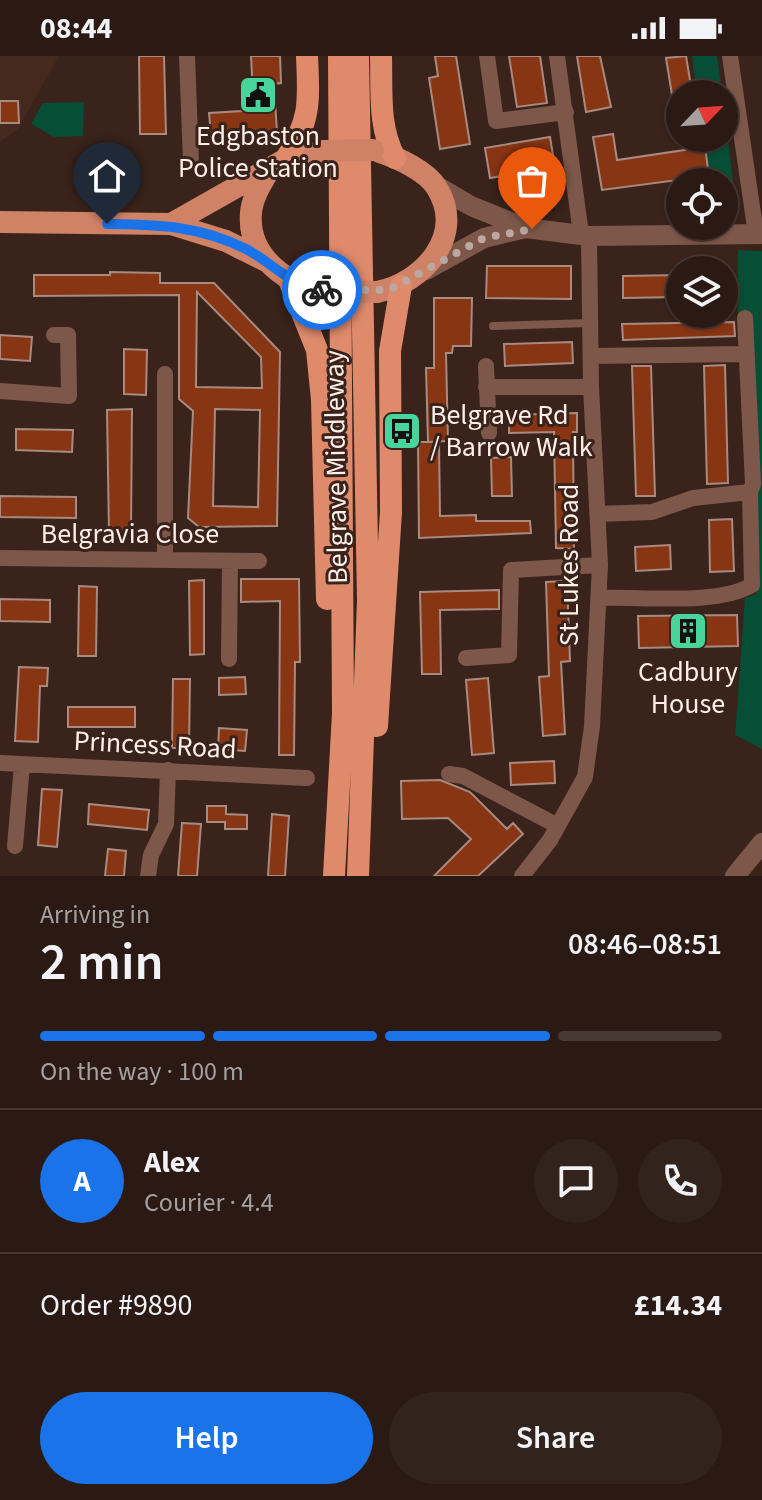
<!DOCTYPE html>
<html lang="en">
<head>
<meta charset="utf-8">
<style>
	:root { --surface:#2b1a14; --page:#33231d; --text:#f1f3f6; --muted:#a6a1a0; --line:#473834; --accent:#1a73e8 }
	body { margin:0; font-family:"Source Sans 3",sans-serif; background:var(--page); color:var(--text); height:100vh; display:flex; flex-direction:column; font-size:30px; white-space:nowrap }
	* { box-sizing:border-box; margin:0 }
	p { font-size:26px; color:var(--muted) }
	.icon { flex:none; width:44px; height:44px; fill:none; stroke:currentColor; stroke-width:2; stroke-linecap:round; stroke-linejoin:round }
	.map { position:relative; height:820px; overflow:hidden }
	.drawer { display:flex; flex-direction:column; background:var(--surface); flex:1 }
	.drawer>* { flex:none }
	.needle { width:52px; rotate:65deg }
	.tools { position:absolute; left:666px; top:24px; display:grid; gap:16px }
	.tools a { display:grid; place-items:center; width:72px; height:72px; border-radius:50%; background:var(--surface); box-shadow:0 2px 6px #0004,0 0 0 2px var(--line); font-size:40px }
	.pin { position:absolute; display:grid; place-items:center; width:68px; height:68px; color:#fff; margin:-82px -34px; border-radius:50% 50% 50% 0; rotate:-45deg; box-shadow:0 0 8px #0007 }
	.pin .icon { rotate:45deg }
	.courier { position:absolute; display:grid; place-items:center; width:80px; height:80px; margin:-40px; border:6px solid #1a73e8; border-radius:50%; background:#fff; color:#222; box-shadow:0 2px 10px #0007 }
	.overview em { font-style:normal; font-weight:600 }
	.overview div { display:flex; flex-direction:column-reverse }
	.overview { display:flex; align-items:center; justify-content:space-between; height:136px; padding:0 40px }
	h1 { font-size:52px; font-weight:600; line-height:60px }
	.bar { display:grid; grid-template-columns:repeat(4,1fr); gap:12px 8px; align-content:center; height:96px; padding:0 40px }
	.bar i { height:10px; border-radius:6px; background:var(--line) }
	.bar .selected { background:var(--accent) }
	.bar p { grid-column:span 4 }
	.line { display:flex; align-items:center; gap:20px; padding:0 40px; border-top:2px solid var(--line) }
	.line div { flex:1 }
	.round { display:grid; place-items:center; flex:none; width:84px; height:84px; border-radius:42px; background:var(--page) }
	.action { display:flex; gap:16px; margin-top:auto; padding:16px 40px }
	.action a { flex:1; height:92px; border-radius:48px; background:var(--accent); color:#fff; font-size:32px; font-weight:600; line-height:92px; text-align:center }
	.action a+a { background:var(--page); color:var(--text) }
	.status { display:flex; justify-content:space-between; align-items:center; height:56px; padding:0 40px; background:var(--surface); direction:ltr }
	.status svg { height:22px; fill:currentColor }
	.map>svg:first-child { display:block }
	.built { fill:#45281e }
	.green { fill:#064e35 }
	.building { fill:#883514; stroke:#a78a80; stroke-width:2; fill-rule:evenodd }
	.lines { fill:none; stroke-linecap:round; stroke-linejoin:round }
	.service { stroke:#7d574a; stroke-width:8 }
	.minor { stroke:#7d574a; stroke-width:16 }
	.tertiary { stroke:#7d574a; stroke-width:20 }
	.primary { stroke:#d08267; stroke-width:22 }
	.trunk { stroke:#e08a6c; stroke-width:22 }
	.primary-bridge { stroke:#d08267; stroke-width:22 }
	.done { stroke:#baa8a1; stroke-width:8; stroke-dasharray:0 14.4 }
	.route { stroke:#1a73e8; stroke-width:10 }
	.labels { text-anchor:middle; dominant-baseline:central; stroke-width:6; stroke-linejoin:round; paint-order:stroke }
	.poi-label { font-size:28px; fill:#ffefe9; stroke:#39231b }
	.street-label { font-size:28px; fill:#ffefe9; stroke:#39231b }
</style>
</head>
<body>
<div class="status"><b>08:44</b><svg viewBox="0 0 49 12"><path d="M0 12V9h3v3zM5 12V6h3v6zM10 12V3h3v9zM15 12V0h3v12zM26 1h20v11H26zM47 4h2v5h-2z"/></svg></div>
<div class="map">
<svg width="762" height="820" viewBox="0 0 762 820">
	<rect width="100%" height="100%" fill="#39231b"/>
	<!-- built -->
	<path class="built" d="M0 0H59L18 73 0 86Z"/>
	<!-- green -->
	<path class="green" d="M692 0H717L722 38H697Z
		M84 46 83 80 54 81 31 68 43 47Z
		M724 54 737 157 724 156V126H710L704 82H724Z
		M738 194 762 195V693L735 679 745 542 756 538 758 531 738 260Z"/>
	<!-- building -->
	<path class="building" d="M139 0H164L166 78H140Z
		M251 0H280L281 27 264 29 275 45 277 76 211 79 209 57 242 55 241 39H253Z
		M435 0H456L470 88 440 93 429 22 438 20Z
		M509 0H540L547 47 517 51Z
		M577 0H600L611 51 586 56Z
		M686 0 692 36 672 39 666 2Z
		M0 45H18L19 67H0Z
		M613 78 617 104 705 91 709 120 602 134 593 81Z
		M550 81 555 111 490 122 485 92Z
		M487 210H571V243L486 242Z
		M110 216 160 217V227H214L280 296 277 470 199 471 188 462 193 355 179 343V239L34 240V219H110ZM197 236 261 301 262 332 196 331ZM215 353 260 354 258 451 213 450Z
		M680 219V241L623 242V220Z
		M724 221H735V242H724Z
		M434 242H472L471 290H453L452 297H446L448 385 428 386 426 312H434Z
		M734 266 735 280 623 284 622 268Z
		M0 279 32 281 30 305 0 303Z
		M572 286 573 307 505 310 504 288Z
		M124 293 147 294 146 339 124 338Z
		M725 309 728 427 707 428 704 310Z
		M632 310H651L655 440H636Z
		M132 353 131 478H109L107 354Z
		M577 357V376H573L574 493 556 492 554 376 509 377V359Z
		M16 373 73 374 72 396 16 394Z
		M418 386H439L440 460 476 459V465H530L531 477 419 482Z
		M511 401 512 440H492L491 402Z
		M0 440 76 441V462L0 461Z
		M732 463 734 515 710 516 709 464Z
		M670 489 671 513 636 515 635 491Z
		M241 523H299L300 606H295L294 699H279L280 545 241 546Z
		M204 524V598L190 599 189 525Z
		M567 525 570 605 561 606 565 678 543 680 539 621 549 620 546 526Z
		M79 530 97 531 96 600H78Z
		M499 534V553L440 554 441 618H422L420 536Z
		M0 543 50 544V566L0 565Z
		M737 559 738 590 639 592 638 560Z
		M19 611 48 612 47 630H40L38 686 15 685Z
		M245 621 246 638 219 639V622Z
		M488 622 494 697 472 699 466 624Z
		M173 623H190L189 692H172Z
		M68 651H135V671H68Z
		M219 672 247 674 245 695 218 693Z
		M554 705 555 727 511 729 510 707Z
		M440 724 470 736 507 773 513 767 523 778 478 820H434L471 783 448 762 402 763 401 725Z
		M42 733 62 734 57 791 38 789Z
		M89 748 149 754 147 774 88 768Z
		M207 750H226V758L247 759V773H225V766H207Z
		M272 758 289 760 285 820H268Z
		M182 767 201 768 197 820H178Z
		M108 793 126 795 124 820H105Z"/>
	<g class="lines">
		<!-- service -->
		<path class="service" d="M493 270 590 267"/>
		<!-- minor -->
		<path class="minor" d="M187 0 191 106
			M487 0 496 65 566 56
			M557 0 581 178
			M730 0 756 178
			M591 300 745 298
			M486 310 489 377
			M486 331H591
			M0 335 69 340 68 279H54
			M598 458 652 456 693 442 750 436
			M0 502 259 505
			M165 504V318
			M599 542C640 540 717 550 752 529L750 436 753 428 745 262
			M466 602 509 599 511 514 600 509
			M229 603 230 505
			M0 707 307 722
			M449 718 463 720 558 770
			M15 790 22 709
			M148 820 151 799 166 768 168 714
			M522 820 550 784 585 721 592 670 600 509 591 331 589 180"/>
		<!-- tertiary -->
		<path class="tertiary" d="M437 130 471 150 523 171
			M426 214 484 182 526 172 589 180 762 178
			M735 820 762 787"/>
		<!-- primary -->
		<path class="primary" d="M268 116C261 128 252 142 251 157 247 201 288 230 327 235
			M0 166 171 168 226 185 266 205
			M171 168 286 103 324 95
			M377 236C423 227 466 180 437 132 427 115 398 102 380 96"/>
		<!-- trunk -->
		<path class="trunk" d="M381 0C382 35 378 71 395 102
			M286 103C311 63 309 46 307 0
			M289 224 317 294 322 344 327 543
			M377 670 391 456 390 295 401 230
			M334 820 343 657 339 0
			M358 820 368 544 358 0"/>
		<!-- primary-bridge -->
		<path class="primary-bridge" d="M324 95 373 94
			M327 235 377 236"/>
	</g>
	<g class="lines">
		<!-- done -->
		<path class="done" d="M322 234H389L484 182 532 173"/>
		<!-- route -->
		<path class="route" d="M107 168C158 169 198 169 246 193 273 207 290 230 322 234"/>
	</g>
	<!-- icons -->
	<defs>
		<symbol id="civic-square" viewBox="-11 -11 22 22"><rect x="-9" y="-9" width="18" height="18" rx="4" fill="#49d49c" stroke="#39231b"/><path d="M-.6-6.5H3V-4.5H.6V-3L4-1V1h2V6H-6V1h2V-1L-.6-3ZM-1.2 2.5V6h2.4V2.5Z" fill="#111"/></symbol>
		<symbol id="bus-square" viewBox="-11 -11 22 22"><rect x="-9" y="-9" width="18" height="18" rx="4" fill="#49d49c" stroke="#39231b"/><path d="M-5-6H5V4H4V6H2V4H-2V6H-4V4H-5ZM-3.5-4V0h7V-4ZM-3.5 1.2v1.5H-2V1.2ZM2 1.2v1.5H3.5V1.2Z" fill="#111"/></symbol>
		<symbol id="building-square" viewBox="-11 -11 22 22"><rect x="-9" y="-9" width="18" height="18" rx="4" fill="#49d49c" stroke="#39231b"/><path d="M-4-6H4V6H1V3H-1V6H-4ZM-2.5-4.3h1.7v1.8h-1.7ZM.8-4.3h1.7v1.8H.8ZM-2.5-1h1.7V.8h-1.7ZM.8-1h1.7V.8H.8Z" fill="#111"/></symbol>
	</defs>
	<g fill-rule="evenodd">
		<use href="#civic-square" x="236" y="17" width="44" height="44"/>
		<use href="#bus-square" x="380" y="353" width="44" height="44"/>
		<use href="#building-square" x="666" y="553" width="44" height="44"/>
	</g>
	<g class="labels">
		<!-- poi labels -->
		<g class="poi-label">
			<text x="258" y="80">Edgbaston<tspan x="258" dy="32">Police Station</tspan></text>
			<text x="430" y="359" text-anchor="start">Belgrave Rd<tspan x="430" dy="32">/ Barrow Walk</tspan></text>
			<text x="688" y="616">Cadbury<tspan x="688" dy="32">House</tspan></text>
		</g>
		<!-- street labels -->
		<g class="street-label">
			<text transform="translate(336 411) rotate(-91)">Belgrave Middleway</text>
			<text x="130" y="478">Belgravia Close</text>
			<text transform="translate(569 509) rotate(-90)">St Lukes Road</text>
			<text transform="translate(155 689) rotate(3)">Princess Road</text>
		</g>
	</g>
</svg>
<div class="tools">
<a><svg class="needle" viewBox="-14 -14 28 28"><path d="M0-13l5 13h-10z" fill="#e53935"/><path d="M0 13l5-13h-10z" fill="#a6a1a0"/></svg></a>
<a><svg class="icon" aria-label="locate" viewBox="0 0 24 24"><circle cx="12" cy="12" r="6"/><path d="M12 2v4M12 18v4M2 12h4M18 12h4"/></svg></a>
<a><svg class="icon" aria-label="layers" viewBox="0 0 24 24"><path d="M12 4l9 5-9 5-9-5zM3 14l9 5 9-5"/></svg></a>
</div>
<div class="pin" style="left:532px;top:173px;background:#ea580c"><svg class="icon" aria-label="bag" viewBox="0 0 24 24"><path d="M5 8h14l-1 12H6zM9 8a3 3 0 0 1 6 0"/></svg></div>
<div class="pin" style="left:107px;top:168px;background:#1f2937"><svg class="icon" aria-label="home" viewBox="0 0 24 24"><path d="M3 11l9-7 9 7M6 9v11h12V9"/></svg></div>
<div class="courier" style="left:322px;top:234px"><svg class="icon" aria-label="bike" viewBox="0 0 24 24"><circle cx="6" cy="16" r="4"/><circle cx="18" cy="16" r="4"/><path d="M6 16l4-8h5l3 8M10 8l3 8H6M13 5h3"/></svg></div>
</div>
<section class="drawer">
<div class="overview"><div><h1>2 min</h1><p>Arriving in</p></div><em>08:46–08:51</em></div>
<div class="bar"><i class="selected"></i><i class="selected"></i><i class="selected"></i><i></i><p>On the way · 100 m</p></div>
<div class="line" style="height:144px"><b class="round" style="background:var(--accent);color:#fff">A</b><div><b>Alex</b><p>Courier · 4.4</p></div><a class="round"><svg class="icon" aria-label="chat" viewBox="0 0 24 24"><path d="M4 5h16v11H9l-5 4z"/></svg></a><a class="round"><svg class="icon" aria-label="phone" viewBox="0 0 24 24"><path d="M5 4h4l2 5-3 2q2 4 5 5l2-3 5 2v4C11 20 4 13 5 4z"/></svg></a></div>
<div class="line" style="height:104px"><div>Order #9890</div><b>£14.34</b></div>
<div class="action"><a>Help</a><a>Share</a></div>
</section>
</body>
</html>
